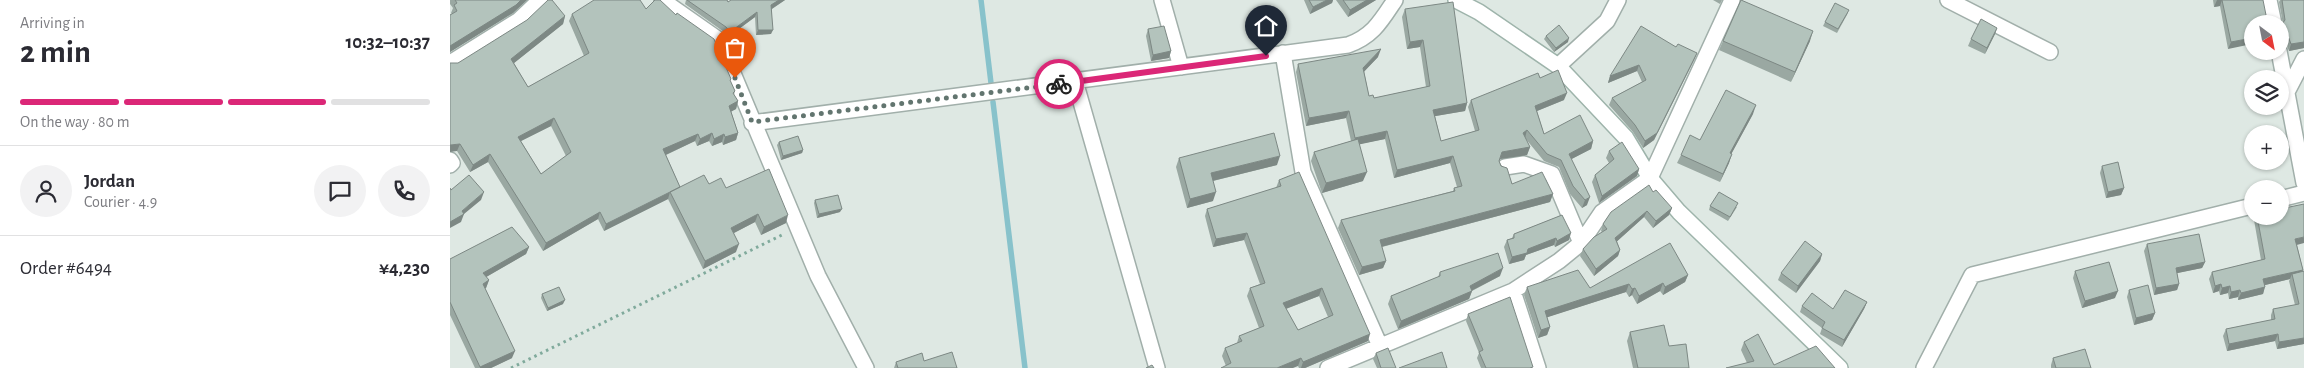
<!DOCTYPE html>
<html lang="en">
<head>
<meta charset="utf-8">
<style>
	:root { --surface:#fff; --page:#f2f2f3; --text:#2b2b33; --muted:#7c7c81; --line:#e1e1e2; --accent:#db2777 }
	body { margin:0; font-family:"Alegreya Sans",sans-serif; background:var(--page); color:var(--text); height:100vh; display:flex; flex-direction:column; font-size:19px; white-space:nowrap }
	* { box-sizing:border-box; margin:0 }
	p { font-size:16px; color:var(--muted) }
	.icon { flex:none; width:28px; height:28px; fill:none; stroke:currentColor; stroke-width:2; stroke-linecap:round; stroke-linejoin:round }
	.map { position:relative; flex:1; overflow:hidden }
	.sheet { display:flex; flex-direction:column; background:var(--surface); width:450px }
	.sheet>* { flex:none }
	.needle { width:32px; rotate:148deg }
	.controls { position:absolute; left:1794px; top:15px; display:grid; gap:10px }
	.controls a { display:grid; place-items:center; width:45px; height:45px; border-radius:50%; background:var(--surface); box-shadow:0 1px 4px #0004; font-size:25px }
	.pin { position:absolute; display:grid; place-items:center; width:42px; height:42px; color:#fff; margin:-51px -21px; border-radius:50% 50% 50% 0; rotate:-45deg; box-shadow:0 0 5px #0007 }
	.pin .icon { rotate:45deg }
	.courier { position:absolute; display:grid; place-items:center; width:50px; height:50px; margin:-25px; border:4px solid #db2777; border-radius:50%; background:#fff; color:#222; box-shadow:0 1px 6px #0007 }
	.overview em { font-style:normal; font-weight:700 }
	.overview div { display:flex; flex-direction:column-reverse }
	.overview { display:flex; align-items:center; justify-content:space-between; height:85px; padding:0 20px }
	h1 { font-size:32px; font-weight:700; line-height:38px }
	.bar { display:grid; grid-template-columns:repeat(4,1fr); gap:8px 5px; align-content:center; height:60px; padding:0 20px }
	.bar i { height:6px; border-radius:4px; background:var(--line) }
	.bar .on { background:var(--accent) }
	.bar p { grid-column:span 4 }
	.line { display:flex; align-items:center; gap:12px; padding:0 20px; border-top:1px solid var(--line) }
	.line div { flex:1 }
	.round { display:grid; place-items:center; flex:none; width:52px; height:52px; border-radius:26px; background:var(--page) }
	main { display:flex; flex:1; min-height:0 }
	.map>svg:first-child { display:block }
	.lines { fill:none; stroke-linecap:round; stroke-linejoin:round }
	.stream { stroke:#88c2cb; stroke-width:5.5 }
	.street-casing { stroke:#a1afaa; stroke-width:18 }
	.secondary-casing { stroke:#9eb4ab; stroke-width:18 }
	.path { stroke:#80aa9c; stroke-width:3; stroke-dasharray:2.5 4; stroke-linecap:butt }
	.street { stroke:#fff; stroke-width:15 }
	.secondary { stroke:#fff; stroke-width:15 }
	.wall { fill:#9aa8a2; fill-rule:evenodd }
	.shaded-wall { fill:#7d8884 }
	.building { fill:#b3c3bc; stroke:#7d8884; fill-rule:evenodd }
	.done { stroke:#62756f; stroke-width:5; stroke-dasharray:0 9 }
	.route { stroke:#db2777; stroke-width:6 }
</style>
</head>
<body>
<main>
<section class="sheet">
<div class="overview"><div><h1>2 min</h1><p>Arriving in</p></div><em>10:32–10:37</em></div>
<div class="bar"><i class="on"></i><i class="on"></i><i class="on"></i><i></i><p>On the way · 80 m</p></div>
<div class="line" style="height:90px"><a class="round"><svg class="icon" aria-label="person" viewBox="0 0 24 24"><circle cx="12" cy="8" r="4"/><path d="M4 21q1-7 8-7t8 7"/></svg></a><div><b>Jordan</b><p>Courier · 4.9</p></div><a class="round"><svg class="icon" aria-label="chat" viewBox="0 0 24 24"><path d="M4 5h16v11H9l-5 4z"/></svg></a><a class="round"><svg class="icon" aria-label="phone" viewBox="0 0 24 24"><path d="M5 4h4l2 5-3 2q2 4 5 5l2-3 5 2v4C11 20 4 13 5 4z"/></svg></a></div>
<div class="line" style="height:65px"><div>Order #6494</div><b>¥4,230</b></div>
</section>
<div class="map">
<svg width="1854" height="368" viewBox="0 0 1854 368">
	<rect width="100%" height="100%" fill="#dee8e3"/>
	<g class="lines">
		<!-- stream -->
		<path class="stream" d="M531 0 541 83
			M543 102 575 368"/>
		<defs>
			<path id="street" d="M212 0 269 40 368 276 416 368
				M712 0 731 67
				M1498 0 1600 52
				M1819 0 1824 24
				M1829 51 1854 183
				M833 53 853 172 930 346
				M0 63 69 20 90 0
				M1108 66 1157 21 1168 0
				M625 81 707 368
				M1837 92 1854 59
				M302 123 898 45C923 36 931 21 945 0
				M0 160 2 163 0 165
				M1055 167 1074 164 1102 174 1131 243
				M1830 199 1854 193
				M1063 291 1088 368
				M878 368 1063 291 1109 261 1131 243 1152 212 1200 178 1282 0
				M1474 368 1522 275 1802 206"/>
			<path id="secondary" d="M1006 0 1029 12 1108 66 1176 138 1200 178 1229 212 1390 368"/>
		</defs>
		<!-- street casing -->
		<use href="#street" class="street-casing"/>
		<!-- secondary casing -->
		<use href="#secondary" class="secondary-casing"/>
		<!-- path -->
		<path class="path" d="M61 368 334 234"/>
		<!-- street -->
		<use href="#street" class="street"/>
		<!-- secondary -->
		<use href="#secondary" class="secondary"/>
	</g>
	<!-- wall -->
	<path class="wall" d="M0 0H77L63 13 0 52V15L2 14 1 13 3 8 0 4Z
		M236 0H277L278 2 281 0H335L322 9 321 34 306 35 305 17 278 37 274 32 235 4Z
		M854 0H883L882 3 860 14Z
		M886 0H926L898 17Z
		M1263 0H1272L1270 4Z
		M1763 0H1806L1817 20 1778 49 1770 6 1764 7Z
		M1830 0H1854V48L1839 51 1834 38 1833 24 1829 2Z
		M196 9 280 81 285 91 284 95 288 101 286 109 281 111 288 133 286 140 273 145 272 142 262 146 259 141 247 146 245 141 216 155 230 187 259 184 276 188 336 223 311 235 305 222 284 233 286 252 253 269 218 199 154 231 148 219 93 251 38 162 20 172 7 151 8 63 115 16 113 24 64 63 78 87 134 56 119 21 122 14ZM101 126 116 156 91 174 71 141Z
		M955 9 1017 103 1015 111 985 116 991 141 1025 131 1018 107 1021 100 1090 78 1114 100 1087 111 1094 134 1143 141 1141 149 1121 159 1137 205 1132 208 1120 194 1109 167 1094 161 1075 138 1080 147 1077 155 1050 159 1049 161 1062 184 1103 194 1100 202 932 247 936 261 933 268 909 275 888 228 891 220 1003 191 1004 188 1007 187 1000 163 944 178 935 139 909 144 913 181 872 193 861 161 864 152 901 141 896 118 856 126 846 72 848 64 928 57 914 71 919 96 924 98 976 87 970 47 957 49 952 17Z
		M1398 13 1387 33 1373 26 1375 22Z
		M1547 28 1545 34 1535 54 1518 46 1521 39Z
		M698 29 721 51 719 58 701 61 696 36Z
		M1096 36 1118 42 1104 52 1094 39Z
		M1273 41H1360L1341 82 1269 50Z
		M1226 47 1247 53 1244 60 1204 140 1193 148 1183 132 1159 105 1162 98 1192 82 1187 71 1158 83 1160 76Z
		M1303 114 1281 154 1279 163 1270 182 1227 163 1231 155 1250 140Z
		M329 142 353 150 352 153 331 160 327 145Z
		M1159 151 1189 169 1187 176 1149 203 1142 182 1145 175 1159 163 1156 158Z
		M729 158 827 165 763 181V201L737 208 726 167Z
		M1652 166 1674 188 1671 195 1656 198 1650 173Z
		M829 180 918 341 855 368H849L848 366H776L772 356 775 348 787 343 789 336 809 328 797 296 800 288 810 284 794 240 763 247 755 216 757 209 826 188ZM869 296 878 317 848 330 836 309Z
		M1203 192 1222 208 1219 215 1203 228 1194 217 1167 241 1170 250 1168 256 1144 276 1130 256 1133 249 1152 232 1151 231 1153 224Z
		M365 200 390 212 367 218 364 203Z
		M1260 206 1287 207 1278 221 1259 210Z
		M1112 215 1119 240 1105 247 1104 245 1076 255 1074 260 1059 264 1054 247 1057 240 1062 238 1064 234Z
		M1805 216H1830L1847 245 1853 270 1852 271H1854V344L1827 349 1825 341 1777 351 1773 336 1776 329 1821 320V315L1823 309 1845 305 1839 281 1840 279 1815 285 1813 294 1788 300V297L1779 299 1778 293 1770 295 1769 291 1763 293 1759 279 1762 272 1811 260 1804 220Z
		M1697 244 1755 262 1752 268 1727 273 1729 284 1727 290 1704 295 1694 251Z
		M79 247 76 254 36 277 39 280 36 288H35L62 358 41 368H25L0 315V259Z
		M1372 254 1370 261 1346 293 1328 280 1331 273Z
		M1625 271 1665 298 1632 308 1623 278Z
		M990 272 1050 276 1022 291 1019 299 948 329 938 304 941 296 988 277Z
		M1238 275 1235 282 1213 295 1210 291 1187 304 1182 295 1179 297 1176 292 1097 317 1100 327 1097 335 1088 338 1074 295 1077 287 1140 288Z
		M1679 290 1705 313 1702 320 1684 325 1677 297Z
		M92 294 113 304 97 311 91 298Z
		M1417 302 1414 309 1392 347 1370 334 1372 328 1350 312 1352 306 1383 309Z
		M1018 314 1082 368H1031L1027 358 1029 353 1016 321Z
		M1180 332 1219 346 1239 368H1183L1177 341Z
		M1294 342 1324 365 1276 368 1297 363 1291 350Z
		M926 353 946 368H927L923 359Z
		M1603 358 1641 368H1601V365Z
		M474 361 507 368H444L446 362Z"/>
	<!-- shaded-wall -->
	<path class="shaded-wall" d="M71 0H77L63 13 0 52V46Z
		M329 0H335L320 10 321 5Z
		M877 0H883L882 3 860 14 863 7Z
		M917 0H926L898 17 900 10Z
		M1767 0H1772L1770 6 1764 7Z
		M307 12 305 17 278 37 280 32Z
		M115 16 113 24 59 67 61 59Z
		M1547 28 1545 34 1535 54 1537 48Z
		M308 30H323L321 34 306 35Z
		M1363 31 1360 41 1341 82 1345 72Z
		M1836 31 1834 38H1830V32Z
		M1119 38 1118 42 1104 52 1106 48Z
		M1802 38V44L1778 49 1781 42Z
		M973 40 970 47 957 49 960 42Z
		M1854 42V48L1839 51 1841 44Z
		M931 49 928 57 911 75 913 68Z
		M721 51 719 58 701 61 703 55Z
		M1247 53 1244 60 1204 140 1193 148 1195 141Z
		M1189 65 1187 71 1158 83 1160 76Z
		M1117 93 1114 100 1082 113 1085 106Z
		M288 101 286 109 277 114 279 106Z
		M1017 103 1015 111 980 117 983 110Z
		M1306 105 1303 114 1277 162 1280 153Z
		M899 111 896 118 856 126 859 118Z
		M104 118 101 126 65 144 68 137Z
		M1077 130 1075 138 1073 133Z
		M937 131 935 139 902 146 905 138Z
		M262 133 259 141 247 146 250 139Z
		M288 133 286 140 273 145 275 137Z
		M248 134 245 141 211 157 213 149Z
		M274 134 272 142 262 146 264 139Z
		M1143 141 1141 149 1116 162 1119 154Z
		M10 144 7 151 0 152V145Z
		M1080 147 1077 155 1050 159 1052 152Z
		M353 150 352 153 331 160 333 156Z
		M40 154 38 162 20 172 23 165Z
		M1282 154 1279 163 1270 182 1273 174Z
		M830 156 827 165 758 182 761 173Z
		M1003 156 1000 163 944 178 947 170Z
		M1189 169 1187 176 1149 203 1152 196Z
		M917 172 913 181 872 193 876 183Z
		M230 187 220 192 218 199 154 231 156 224Z
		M1674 188 1671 195 1656 198 1658 192Z
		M34 192 31 200 14 214 11 222 0 228V222L12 211Z
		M766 192 763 201 737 208 740 199Z
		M1103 194 1100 202 927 248 930 240Z
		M1140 197 1137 205 1132 208 1135 200Z
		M1222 208 1219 215 1203 228 1206 221Z
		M392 209 390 212 367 218 369 214Z
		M1197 211 1194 217 1163 245 1165 238Z
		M150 212 148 219 93 251 96 243Z
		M308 214 305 222 278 236 281 228Z
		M338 215 336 223 311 235 314 227Z
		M797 233 794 240 763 247 766 239Z
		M1121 233 1119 240 1105 247 1107 241Z
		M1854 237V243L1843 246 1845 239Z
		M1106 238 1104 245 1076 255 1074 260 1059 264 1062 257 1078 249Z
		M289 244 286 252 253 269 255 261Z
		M79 247 76 254 31 280 33 273Z
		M1170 250 1168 256 1144 276 1146 269Z
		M1372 254 1370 261 1346 293 1348 286Z
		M936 261 933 268 909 275 912 267Z
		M1755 262 1752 268 1723 274 1726 268Z
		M1053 268 1050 276 1017 293 1020 286Z
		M1853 270 1850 276 1842 274 1840 279 1811 286 1813 279Z
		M1238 275 1235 282 1213 295 1215 287Z
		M39 280 36 288 31 291 33 284Z
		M1213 283 1210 291 1187 304 1189 296Z
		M1179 284 1176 292 1092 319 1095 311Z
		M1729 284 1727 290 1704 295 1706 288Z
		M1771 284 1769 291 1763 293 1765 286Z
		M1780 286 1778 293 1770 295 1772 288Z
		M1815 287 1813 294 1788 300 1791 293Z
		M872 288 869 296 830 311 833 303Z
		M1185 288 1182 295 1179 297 1182 289Z
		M1790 290 1788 297 1779 299 1781 292Z
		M1022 291 1019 299 948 329 951 321Z
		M1668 291 1665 298 1632 308 1635 301Z
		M115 300 113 304 97 311 98 308Z
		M1417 302 1414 309 1392 347 1394 340Z
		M1705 313 1702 320 1684 325 1686 318Z
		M1100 327 1097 335 1088 338 1091 330Z
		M920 334 918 341 855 368H851L853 362Z
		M1828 334 1825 341 1777 351 1779 344Z
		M1854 338V344L1827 349 1829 342Z
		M65 351 62 358 41 368H30V367Z
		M851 358 848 366 843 368H827Z"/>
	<!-- building -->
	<path class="building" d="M5 0H71L66 5 0 46V15L7 11 4 5 7 3Z
		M98 0H102L115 16 61 59 78 87 139 53 122 14 144 0H190L196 9 205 0H210L226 15 227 13 264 39 281 79 280 80 285 91 283 93 288 101 279 106 288 133 275 137 274 134 264 139 262 133 250 139 248 134 213 149 230 187 156 224 150 212 96 243 40 154 23 165 10 144 0 145V63H8L77 20ZM104 118 121 152 91 174 68 137Z
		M237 0H277L278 2 281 0H329L321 5 323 30H308L307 12 280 32 276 27Z
		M859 0H877L863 7Z
		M893 0H917L900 10Z
		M1291 0 1363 31 1345 72 1273 41Z
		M1772 0H1813L1817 20 1822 24H1802V38L1781 42Z
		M1832 0H1854V42L1841 44 1836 31 1830 32V25L1832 24 1835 20Z
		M1003 2 1017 103 983 110 991 141 1029 130 1021 100 1088 73 1090 78 1108 70 1117 93 1085 106 1094 134 1130 115 1143 141 1119 154 1140 197 1135 200 1123 186 1111 160 1097 154 1077 130 1073 133 1080 147 1052 152 1049 161 1051 166 1057 168 1062 184 1092 172 1103 194 930 240 936 261 912 267 891 220 1005 191 1004 188 1012 186 1003 156 947 170 937 131 905 138 899 111 859 118 848 64 931 49 913 68 919 96 923 95 924 98 980 86 973 40 960 42 955 9Z
		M1385 3 1399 10 1388 29 1375 22Z
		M1531 19 1547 28 1537 48 1521 39Z
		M1109 25 1119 38 1106 48 1096 36Z
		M714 26 721 51 703 55 698 29Z
		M1191 26 1226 47 1228 44 1247 53 1207 133 1195 141 1185 125 1162 98 1196 80 1189 65 1160 76Z
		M1276 90 1306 105 1280 153 1282 154 1273 174 1231 155 1240 135 1250 140Z
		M824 133 830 156 761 173 766 192 740 199 729 158Z
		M348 136 353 150 333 156 329 142Z
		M908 139 917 172 876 183 864 152Z
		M1172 142 1189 169 1152 196 1145 175 1164 159 1159 151Z
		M1668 162 1674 188 1658 192 1652 166Z
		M319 169 338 215 314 227 308 214 281 228 289 244 255 261 220 192 254 175 259 184 271 178 276 188Z
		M849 172 920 334 853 362 851 358 827 368H771L781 363 775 348 792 341 789 336 814 326 800 288 815 283 797 233 766 239 757 209 831 186 829 180ZM872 288 883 315 848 330 833 303Z
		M19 175 34 192 12 211 14 214 0 222V188L1 190Z
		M1199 185 1203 192 1206 190 1222 208 1206 221 1197 211 1165 238 1170 250 1146 269 1133 249 1144 237 1157 229 1153 224 1161 212Z
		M1269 192 1288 203 1280 217 1260 206Z
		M388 195 392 209 369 214 365 200Z
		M1854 204V237L1845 239 1853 270 1813 279 1815 287 1791 293 1790 290 1781 292 1780 286 1772 288 1771 284 1765 286 1762 272 1815 259 1807 216H1830V209Z
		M1112 215 1121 233 1107 241 1106 238 1078 249 1077 253 1062 257 1057 240 1064 238V234Z
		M62 227 79 247 33 273 39 280 33 284 65 351 30 367 0 302V259Z
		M1749 234 1755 262 1726 268 1729 284 1706 288 1697 244Z
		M1355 241 1372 254 1348 286 1331 273Z
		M1220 243 1238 275 1215 287 1213 283 1189 296 1185 288 1182 289 1179 284 1095 311 1100 327 1091 330 1077 287 1128 270 1140 288Z
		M1048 253 1053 268 1020 286 1022 291 951 321 941 296 990 276V272Z
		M1659 262 1668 291 1635 301 1625 271Z
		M1854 271V338L1829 342 1828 334 1779 344 1776 329 1825 319 1823 309 1849 304 1842 274Z
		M1698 285 1705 313 1686 318 1679 290Z
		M109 287 115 300 98 308 92 294Z
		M1395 290 1417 302 1394 340 1372 328 1375 322 1352 306 1362 293 1383 309Z
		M1060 297 1083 367 1080 368H1036L1029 352 1033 350 1018 314Z
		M1214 325 1219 346 1236 344 1239 368H1188L1180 332Z
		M1308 334 1324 365 1366 346 1385 368H1276L1304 361 1294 342Z
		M938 348 946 368H931L926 353Z
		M1635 349 1641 368H1606L1603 358Z
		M502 352 507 368H448L446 362 472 353 474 361Z
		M992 352 997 368H949Z
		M702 365 704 368H696Z"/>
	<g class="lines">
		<!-- done -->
		<path class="done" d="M285 78 302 122 609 84"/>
		<!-- route -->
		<path class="route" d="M609 84 816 56"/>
	</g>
</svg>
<div class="controls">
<a><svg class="needle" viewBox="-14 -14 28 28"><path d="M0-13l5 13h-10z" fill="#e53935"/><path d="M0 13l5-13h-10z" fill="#7c7c81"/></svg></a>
<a><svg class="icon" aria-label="layers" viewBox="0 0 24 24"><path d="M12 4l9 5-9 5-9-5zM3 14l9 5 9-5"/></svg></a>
<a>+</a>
<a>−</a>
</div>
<div class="pin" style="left:285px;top:78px;background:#ea580c"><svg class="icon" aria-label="bag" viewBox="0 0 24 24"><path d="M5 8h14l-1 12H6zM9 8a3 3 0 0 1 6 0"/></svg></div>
<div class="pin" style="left:816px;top:56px;background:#1f2937"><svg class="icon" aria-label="home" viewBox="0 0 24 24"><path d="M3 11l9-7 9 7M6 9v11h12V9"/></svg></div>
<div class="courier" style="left:609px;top:84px"><svg class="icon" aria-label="bike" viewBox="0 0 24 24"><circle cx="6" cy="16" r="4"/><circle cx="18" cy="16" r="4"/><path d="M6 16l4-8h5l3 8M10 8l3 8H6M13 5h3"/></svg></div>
</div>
</main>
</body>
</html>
